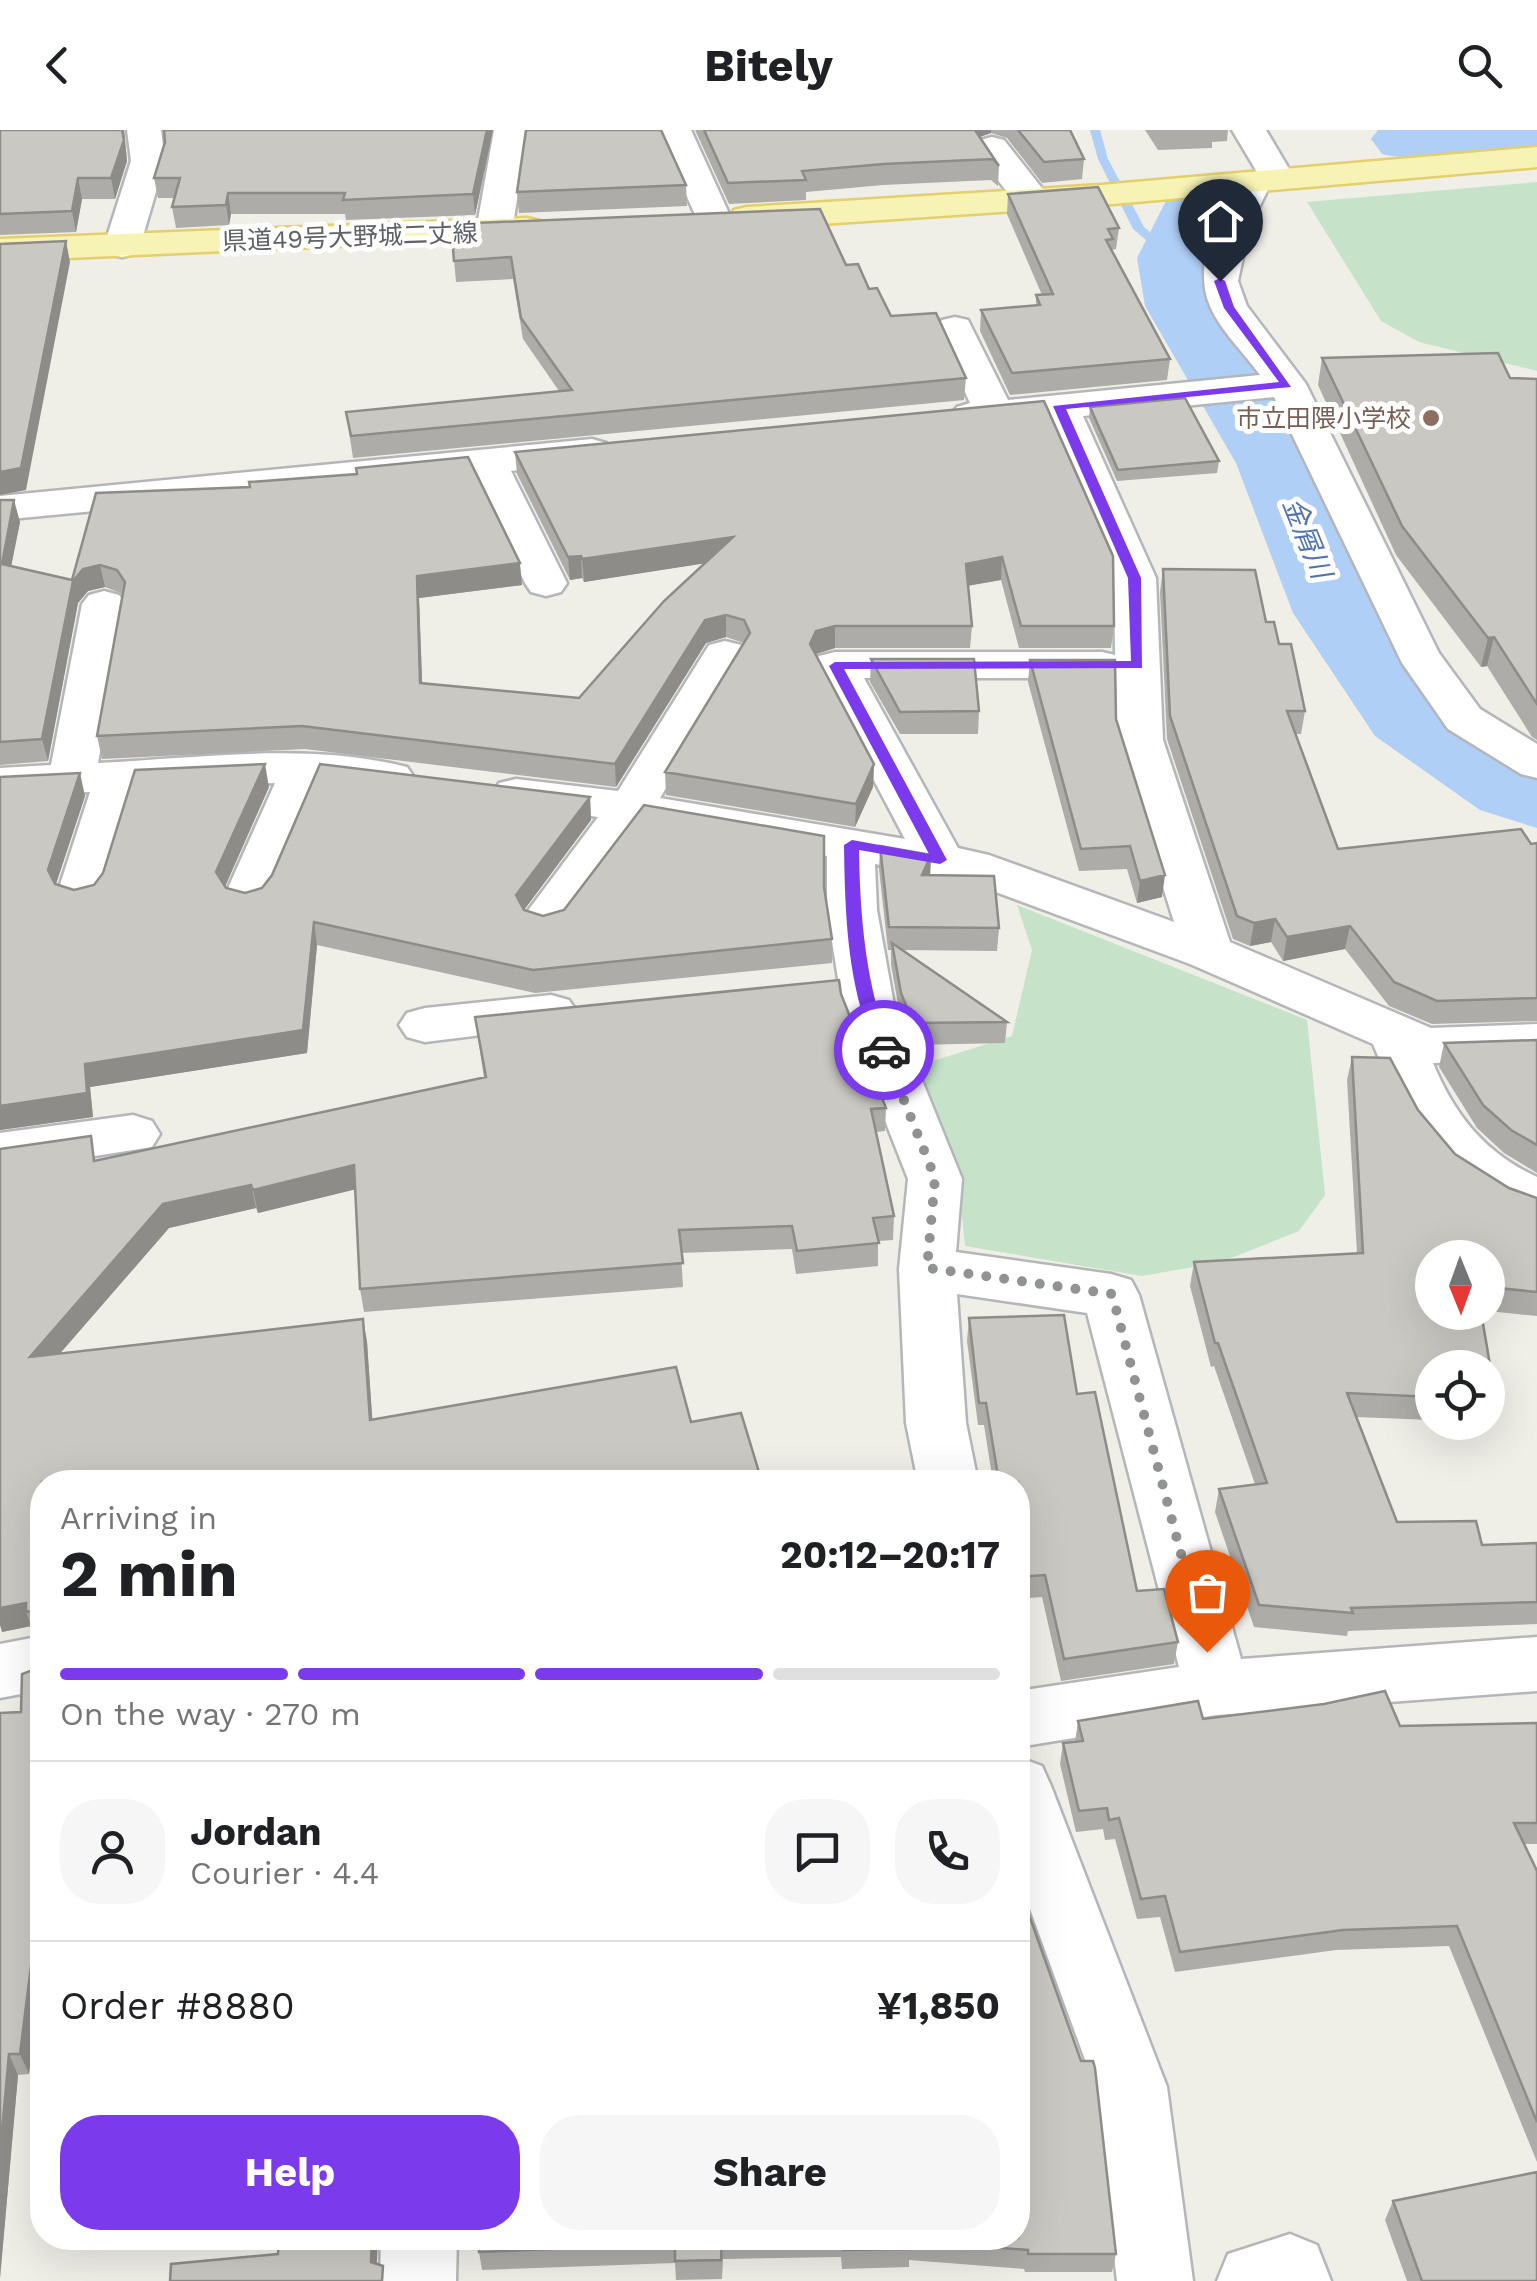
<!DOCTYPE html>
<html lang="en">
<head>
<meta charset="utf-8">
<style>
	:root { --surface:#fff; --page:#f6f6f6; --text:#202124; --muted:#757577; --line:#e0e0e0; --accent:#7c3aed }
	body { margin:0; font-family:"Work Sans","Noto Sans JP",sans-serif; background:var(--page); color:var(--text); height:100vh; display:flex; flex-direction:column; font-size:38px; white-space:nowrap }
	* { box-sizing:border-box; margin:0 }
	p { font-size:32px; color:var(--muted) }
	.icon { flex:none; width:55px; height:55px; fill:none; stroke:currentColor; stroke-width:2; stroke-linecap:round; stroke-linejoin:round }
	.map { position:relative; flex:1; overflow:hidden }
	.details { position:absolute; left:30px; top:1340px; width:1000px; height:780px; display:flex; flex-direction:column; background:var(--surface); border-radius:40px; box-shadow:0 10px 40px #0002 }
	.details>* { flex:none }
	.needle { width:65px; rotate:179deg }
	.controls { position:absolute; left:1415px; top:1110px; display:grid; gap:20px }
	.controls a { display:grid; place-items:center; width:90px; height:90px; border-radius:50%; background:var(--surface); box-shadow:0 10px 40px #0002; font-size:50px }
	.pin { position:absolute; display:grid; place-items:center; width:85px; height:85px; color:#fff; margin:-102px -42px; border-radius:50% 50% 50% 0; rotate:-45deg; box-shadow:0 0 10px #0007 }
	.pin .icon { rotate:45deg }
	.courier { position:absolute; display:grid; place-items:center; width:100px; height:100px; margin:-50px; border:8px solid #7c3aed; border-radius:50%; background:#fff; color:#222; box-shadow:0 2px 12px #0007 }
	.overview em { font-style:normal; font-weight:700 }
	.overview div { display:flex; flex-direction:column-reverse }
	.overview { display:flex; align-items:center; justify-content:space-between; height:170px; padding:0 30px }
	h1 { font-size:65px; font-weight:700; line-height:75px }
	.bar { display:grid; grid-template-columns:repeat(4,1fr); gap:15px 10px; align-content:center; height:120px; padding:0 30px }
	.bar i { height:12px; border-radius:8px; background:var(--line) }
	.bar .selected { background:var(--accent) }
	.bar p { grid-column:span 4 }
	.line { display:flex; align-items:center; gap:25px; padding:0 30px; border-top:2px solid var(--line) }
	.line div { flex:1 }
	.round { display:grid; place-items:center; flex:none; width:105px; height:105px; border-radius:40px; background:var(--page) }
	.button { display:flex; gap:20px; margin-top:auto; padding:20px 30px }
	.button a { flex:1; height:115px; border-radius:40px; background:var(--accent); color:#fff; font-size:40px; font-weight:700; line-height:115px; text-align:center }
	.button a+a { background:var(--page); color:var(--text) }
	header { display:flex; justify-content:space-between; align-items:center; height:130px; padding:0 30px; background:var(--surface); font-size:45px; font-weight:700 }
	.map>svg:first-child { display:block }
	.green { fill:#c6e3ca }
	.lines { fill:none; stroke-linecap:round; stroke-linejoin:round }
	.stream { fill:#b0cff6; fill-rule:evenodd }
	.river { fill:#b0cff6; fill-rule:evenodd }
	.minor-casing { stroke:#b4b6ba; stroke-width:5 }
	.major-casing { stroke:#e3cf6c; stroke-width:5 }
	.minor { fill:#fff; fill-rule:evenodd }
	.major { fill:#f7f3b4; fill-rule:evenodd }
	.wall { fill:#aeaca8 }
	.shaded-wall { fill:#8d8c88 }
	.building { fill:#cac8c3; stroke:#8d8c88; stroke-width:2.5 }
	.route { fill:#7c3aed }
	.done { stroke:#919292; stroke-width:10; stroke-dasharray:0 18 }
	.education-dot { fill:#8d6e63; stroke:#fff; stroke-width:4 }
	.labels { text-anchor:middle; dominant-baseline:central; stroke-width:10; stroke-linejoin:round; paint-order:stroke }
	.far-street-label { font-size:25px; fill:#5e6165; stroke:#fff }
	.far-education-label { font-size:25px; fill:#785e54; stroke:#fff; text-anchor:end }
	.far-water-label { font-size:28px; font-style:italic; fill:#5174b0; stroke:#fff }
</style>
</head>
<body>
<header><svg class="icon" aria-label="back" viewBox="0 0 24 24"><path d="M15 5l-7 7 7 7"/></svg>Bitely<svg class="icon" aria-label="search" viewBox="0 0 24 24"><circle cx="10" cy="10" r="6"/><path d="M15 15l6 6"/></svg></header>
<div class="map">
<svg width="1537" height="2151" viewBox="0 0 1537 2151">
	<rect width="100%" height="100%" fill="#efeee7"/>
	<!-- green -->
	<path class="green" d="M1537 52V241L1419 212 1381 191 1307 72Z
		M1017 775 1307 890 1325 1065 1299 1101 1221 1132 1142 1146 965 1116 957 1039 914 937 1012 906 1032 820Z"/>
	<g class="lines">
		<!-- stream -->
		<path class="stream" d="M1090 0H1100L1108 29 1144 97 1178 126V130H1170L1133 99 1098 29Z"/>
		<!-- river -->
		<path class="river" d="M1378 0H1537V15C1490 27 1428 35 1382 24L1371 9Z
			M1192 64 1218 71 1228 86 1211 128 1221 176 1318 333 1381 482 1441 566 1537 631V698L1480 680 1375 606 1293 483 1236 333 1145 176 1137 128 1166 71Z"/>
		<defs>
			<path id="minor" d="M127 0H161L165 31 140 116 135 124 122 127 109 124 104 116 131 31Z
				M494 0H528L512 101 507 109 494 112 481 109 476 101Z
				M657 0H691L732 90 727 98 714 101 701 98Z
				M1232 0H1266L1295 49 1290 56 1269 57 1249 99 1238 151 1247 176 1306 254 1439 523 1480 579 1537 614V648L1521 644 1448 599 1402 533 1274 267 1083 286 1156 448 1163 610 1230 812 1431 898 1537 894V930L1433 933C1455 986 1485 1023 1537 1047V1090C1440 1061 1409 1002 1373 914L1190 834 963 750 875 734 877 780 896 886 962 1049 956 1122 1111 1144 1131 1150 1139 1165 1241 1529 1537 1507V1561L1217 1585 1018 1617V1561L1179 1537 1087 1183 957 1164 966 1293 978 1352H918L906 1293 899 1139 908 1049 844 886 827 780V726L643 694 563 801 546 806 529 801 521 790 598 687 499 673 493 663 499 653 516 649 618 661 709 515 725 511 741 515 747 524 660 668 905 709 813 535 819 526 835 522H1102L1115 525 1114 448 1045 289 971 297 957 293 951 285 957 277 970 273 936 198 942 190 955 187 968 190 1008 270 1260 245C1244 223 1220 200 1210 176 1192 135 1218 79 1242 45L1257 42ZM1116 545 1117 610 1174 792 989 725 958 718 864 548H1102Z
				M992 7 1004 10 1045 62 1051 69 1045 76C1014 84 997 47 980 24L975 17 980 10Z
				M592 309 606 313 612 321 606 329 511 341 567 453 561 462 546 466 531 462 525 453 472 345 0 390V366Z
				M104 461 119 465 126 474 98 633C199 628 308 612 407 637L414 647 407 657 391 661 321 653 272 767 265 778 248 783 231 778 224 767 275 653 137 659 105 764 98 775 81 780 64 775 57 764 90 662 0 666V638L51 635 82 474 89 465Z
				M551 865 569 870 577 882 569 894 425 912 407 907 399 895 407 883 425 878Z
				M133 985 152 991 160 1004 152 1017 0 1041V1003Z
				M42 1506V1560L0 1568V1514Z
				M1018 1627 1042 1636 1051 1656 1167 1957 1193 2151H1117L1095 1957 1018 1746Z
				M1290 2104 1317 2115 1331 2151H1217L1228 2124Z
				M381 2108H457L456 2151H380Z"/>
			<path id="major" d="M1537 17V37L1101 75 747 99 734 96 729 88 734 80 747 77 1101 55Z
				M527 88 540 91 545 99 540 107 0 131V109Z"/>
		</defs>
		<!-- minor casing -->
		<use href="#minor" class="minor-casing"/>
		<!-- major casing -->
		<use href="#major" class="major-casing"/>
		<!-- minor -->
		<use href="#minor" class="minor"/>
		<!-- major -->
		<use href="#major" class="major"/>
	</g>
	<!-- wall -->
	<path class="wall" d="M0 0H124L127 31 115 69H82L76 102 0 105Z
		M164 0H493L475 85 346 90 345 84H231L229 95 176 98 172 77 175 68H158L154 48 165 12Z
		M695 0H1070L1084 29 1082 49 1042 53 1007 8 991 3 979 7 999 36 998 56 991 50 883 55 806 62V70L729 74Z
		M1145 0H1228L1227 11 1212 12V18L1158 20Z
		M686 55 687 76 519 83 517 62Z
		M1008 64 1119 98 1116 119 1112 120 1170 229 1167 250 1010 265 980 201 981 180 1036 176V165H1042L1007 84Z
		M451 94 846 135 869 159 891 186 966 248 964 270 353 328 346 282 559 261 523 209 513 149 456 152Z
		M1322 228 1510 248 1537 249V610L1532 607 1487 536 1481 537 1396 425 1318 255Z
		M1044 271 1114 496 1111 518H1019L1001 450 968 456 972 496 970 518H835L816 524 874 634 873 657 855 697 666 665 665 642 744 513 726 507 706 513 616 657 305 619 102 629 97 606 123 464 105 457 88 461 78 473 48 631 0 635V370L20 392 11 436 72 450 96 363 522 455 419 468 422 553 579 568 704 433 584 452 582 448 570 450 517 344 515 322Z
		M1090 277 1219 331 1217 343 1117 351 1089 288Z
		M1163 439 1266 492 1279 514 1305 581 1301 604H1296L1338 719 1537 713V891L1432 894 1389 876 1345 819 1283 831 1271 812 1250 816 1233 809 1167 609 1160 462Z
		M871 529 979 581 978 604H900L870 552Z
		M1030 530 1116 589 1162 767 1137 773 1127 739 1079 741 1028 552Z
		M0 647 85 666 56 754 74 760 94 755 269 657 225 757 226 758 245 763 590 667 591 690 524 780 543 786 824 757 832 809V833L535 863 317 815 307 923 90 957 93 987 0 1000Z
		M880 716 931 725 930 745 999 798 997 821 902 820 1007 892 1005 913 912 915 900 885 891 835V820H888L879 739Z
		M841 864 886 978 885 1001 876 1002 894 1086 893 1110 878 1111V1136L796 1144 792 1119 681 1123 683 1157 364 1182 360 1159 355 1059 258 1083 256 1078 169 1098 60 1223 363 1189 367 1212 372 1289 691 1292 762 1352H42V1830L29 1944 18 1945 0 2148 21 1582 38 1538V1505L33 1504 31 1496 2 1502 97 1030 484 948 475 887Z
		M1537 910V1043L1504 1023 1477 998 1439 937 1444 913Z
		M1352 927 1390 928 1418 980 1455 1024 1509 1058 1537 1068V1186L1488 1181V1128H1432V1182H1481L1496 1270 1489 1293 1488 1292V1238H1432V1290L1356 1287 1397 1392 1476 1391 1482 1415 1537 1413V1494L1348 1501 1347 1506 1254 1497 1215 1382 1219 1359 1255 1354 1214 1236 1211 1237 1190 1156 1194 1132 1357 1123 1347 950Z
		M969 1188 1077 1264 1137 1461 1178 1512 1174 1534 1061 1551 1042 1467 1018 1469V1352H993L984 1295H978L967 1211Z
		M1203 1589 1400 1596 1537 1593V1714H1524L1537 1741V2032L1449 1816 1336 1820 1175 1842 1160 1787 1137 1789 1115 1709 1105 1710 1103 1699 1076 1702 1060 1634 1063 1613 1075 1612 1078 1591Z
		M1393 2071 1537 2151H1407L1385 2090Z
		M479 2108H1018L1116 2124 1112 2142H1025L1024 2139 909 2130V2137L842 2139 841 2127 723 2129 722 2149 676 2150 675 2133 482 2140 479 2122Z"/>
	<!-- shaded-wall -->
	<path class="shaded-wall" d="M122 0H124L127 31 115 69 111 48Z
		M487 0H493L475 85 473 64Z
		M972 0H991V3L977 8Z
		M78 48 82 69 76 102 72 81Z
		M228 63 231 84 229 95 226 75Z
		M66 111 70 132 26 360 0 365V342Z
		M14 370 20 392 7 457 2 434Z
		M733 407V429L584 452 582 429Z
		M581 426 582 448 570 450 568 427Z
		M1002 427 1001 450 965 456 966 434Z
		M520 433 522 455 419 468 423 575 420 553 417 446Z
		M100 435 105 457 88 461 78 473 48 631 42 609 73 451 83 439Z
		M726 485V507L706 513 616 657 615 634 705 490Z
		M835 496V518L816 524 810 514 816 501Z
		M1494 507 1487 536 1481 537 1488 508Z
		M265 634 269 657 221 765 216 742Z
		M874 634 873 657 855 697 856 674Z
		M80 643 85 666 53 763 48 740Z
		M590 667 591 690 518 788 516 765Z
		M931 725 930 748 922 745Z
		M1165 745 1162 767 1137 773 1140 751Z
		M1275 789 1271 812 1250 816 1254 793Z
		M314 792 317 815 307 923 90 957 93 987 0 1000V976L85 934Z
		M1350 796 1345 819 1283 831 1287 807Z
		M354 1035 357 1059 258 1083 253 1060Z
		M251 1055 256 1078 169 1098 37 1250 30 1227 163 1074Z
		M363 1189 367 1212 374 1313 370 1290Z
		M26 1473V1481L31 1496 2 1502 0 1495V1478Z
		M39 1772 42 1782V1830L29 1944 20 1924Z
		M9 1924 18 1945 0 2148V2023Z
		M372 2108H378L376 2151 371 2132Z"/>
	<!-- building -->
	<path class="building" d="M0 0H122L124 10 111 48H78L72 81 0 84Z
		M164 0H487L473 64 343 70 345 63H228L226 75 172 77 180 48H154L165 12Z
		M526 0H661L686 55 517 62Z
		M704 0H975L999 36 993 29 884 34 802 41 806 50 728 53Z
		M1018 0H1070L1084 29 1044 32Z
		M1098 57 1119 98 1108 99 1113 109 1106 110 1170 229 1012 243 981 180 1040 175 1036 165 1053 164 1008 64Z
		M820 79 846 135 858 134 869 159 877 158 891 186 936 183 966 248 351 306 346 282 572 260 521 188 511 127 454 131 451 94Z
		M66 111 21 338 0 342V114Z
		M1498 223 1510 248 1537 249V574L1494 507 1488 508 1402 396 1322 228Z
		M1185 268 1219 331 1118 340 1090 277Z
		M1044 271 1113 426 1114 496H1021L1002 427 966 434 972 496H835L816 501 810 514 874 634 856 674 665 642 750 503 744 490 726 485 705 490 615 634 302 596 97 606 125 452 117 440 100 435 83 439 73 451 42 609 0 612V370H14L2 434 72 450 96 363 250 357 249 352 357 344 356 338 468 327 520 433 417 446 420 553 579 568 664 471 733 407 582 429 581 426 568 427 515 322Z
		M1163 439 1255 440 1266 492H1274L1279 514H1291L1305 581H1287L1338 719 1521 699 1531 714 1537 713V868L1437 871 1394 852 1350 796 1287 807 1275 789 1254 793 1237 786 1170 586Z
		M871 529H974L979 581 900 582Z
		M1030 530H1115L1116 589 1165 745 1140 751 1130 716 1081 719Z
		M265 634 216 742 226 758 245 763 262 758 272 745 320 634 590 667 516 765 524 780 543 786 564 780 644 675 824 706V757L832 809 533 840 314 792 303 900 85 934 87 963 0 976V647L80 643 48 740 55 754 74 760 94 755 103 743 135 640Z
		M880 716 931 725 922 745 994 746 999 798 889 797Z
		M892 813 1007 892 913 893 901 863Z
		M839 850 841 864 886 978 871 979 894 1086 873 1088 879 1113 797 1121 792 1096 679 1100 683 1133 360 1159 354 1035 253 1060 251 1055 163 1074 30 1227 363 1189 370 1290 676 1237 691 1292 741 1283 762 1352H42V1772H39L20 1924H9L0 2023V1583L21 1582 22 1544 38 1538V1484L26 1481V1473L0 1478V1019L91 1006 94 1031 486 947 475 887Z
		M1537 910V1015L1511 1000 1483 975 1444 913Z
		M1352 927 1390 928 1418 980 1455 1024 1509 1058 1537 1068V1162L1488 1157V1128H1432V1182H1481L1496 1270 1488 1269V1238H1432V1267L1347 1263 1397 1392 1476 1391 1482 1415 1537 1413V1472L1351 1478 1353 1483 1259 1475 1219 1359 1267 1353 1218 1213H1215L1194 1132 1363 1123Z
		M1064 1185 1077 1264 1095 1262 1137 1461 1164 1459 1178 1512 1064 1529 1045 1445 1018 1447V1352H999L986 1273H979L969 1188Z
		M1385 1561 1400 1596 1537 1593V1693H1514L1537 1741V1992L1457 1796 1343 1800 1180 1822 1165 1766 1141 1769 1119 1688 1109 1690 1107 1678 1079 1681 1063 1613 1083 1611 1078 1591 1198 1571 1203 1589 1324 1574Z
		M1018 1754 1081 1931H1093L1095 1938 1116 2124H1028V2120L910 2111V2119L843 2120 842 2108 722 2110 721 2130 675 2131V2114L479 2122V2108H1018Z
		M1537 2042V2151H1422L1393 2071Z
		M279 2108H372L371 2132 383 2136 382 2151H170L171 2134 278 2124Z"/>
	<!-- route -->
	<path class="route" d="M1220 148 1225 151 1234 177 1291 257 1066 279 1141 448 1142 538 844 539 947 730 940 734 859 720C860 788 866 857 891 920L878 923C847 862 845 783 844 715L852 710 929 724 829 536 835 532 1131 531 1128 448 1053 276 1279 252 1224 178 1214 151Z"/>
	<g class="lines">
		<!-- done -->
		<path class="done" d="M884 920 935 1048 927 1138 1112 1164 1207 1522"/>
	</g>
	<!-- markers -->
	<circle class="education-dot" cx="1431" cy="288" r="10"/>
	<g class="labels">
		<!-- far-street labels -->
		<g class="far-street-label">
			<text transform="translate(350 107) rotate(-2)">県道49号大野城二丈線</text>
		</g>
		<!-- far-education labels -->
		<g class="far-education-label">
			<text x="1411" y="288">市立田隈小学校</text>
		</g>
		<!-- far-water labels -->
		<g class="far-water-label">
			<text transform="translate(1307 408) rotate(68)">金屑川</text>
		</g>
	</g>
</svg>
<div class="controls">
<a><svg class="needle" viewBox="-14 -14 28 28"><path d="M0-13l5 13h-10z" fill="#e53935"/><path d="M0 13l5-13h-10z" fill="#757577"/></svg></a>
<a><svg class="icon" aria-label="locate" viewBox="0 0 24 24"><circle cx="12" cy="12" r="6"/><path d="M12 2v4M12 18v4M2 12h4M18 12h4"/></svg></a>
</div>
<div class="pin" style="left:1207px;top:1522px;background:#ea580c"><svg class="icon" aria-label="bag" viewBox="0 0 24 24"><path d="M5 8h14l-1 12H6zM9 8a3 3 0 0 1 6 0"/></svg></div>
<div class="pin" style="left:1220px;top:151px;background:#1f2937"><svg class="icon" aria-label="home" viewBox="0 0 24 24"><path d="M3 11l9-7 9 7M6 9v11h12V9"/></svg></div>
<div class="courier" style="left:884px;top:920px"><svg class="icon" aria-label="car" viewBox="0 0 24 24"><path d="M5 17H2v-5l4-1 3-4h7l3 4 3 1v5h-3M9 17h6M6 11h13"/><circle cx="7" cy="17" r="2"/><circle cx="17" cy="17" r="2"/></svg></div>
<section class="details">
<div class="overview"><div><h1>2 min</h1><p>Arriving in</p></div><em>20:12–20:17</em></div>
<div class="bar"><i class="selected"></i><i class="selected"></i><i class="selected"></i><i></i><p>On the way · 270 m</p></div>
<div class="line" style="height:180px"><a class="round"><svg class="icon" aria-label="person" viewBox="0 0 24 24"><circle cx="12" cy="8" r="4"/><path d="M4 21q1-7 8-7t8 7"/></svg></a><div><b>Jordan</b><p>Courier · 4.4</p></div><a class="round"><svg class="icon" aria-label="chat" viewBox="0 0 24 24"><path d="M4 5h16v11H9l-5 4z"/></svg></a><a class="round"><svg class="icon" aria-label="phone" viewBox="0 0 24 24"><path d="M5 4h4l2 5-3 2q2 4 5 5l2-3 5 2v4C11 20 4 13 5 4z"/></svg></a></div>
<div class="line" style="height:130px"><div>Order #8880</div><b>¥1,850</b></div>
<div class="button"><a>Help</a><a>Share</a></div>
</section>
</div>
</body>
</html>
